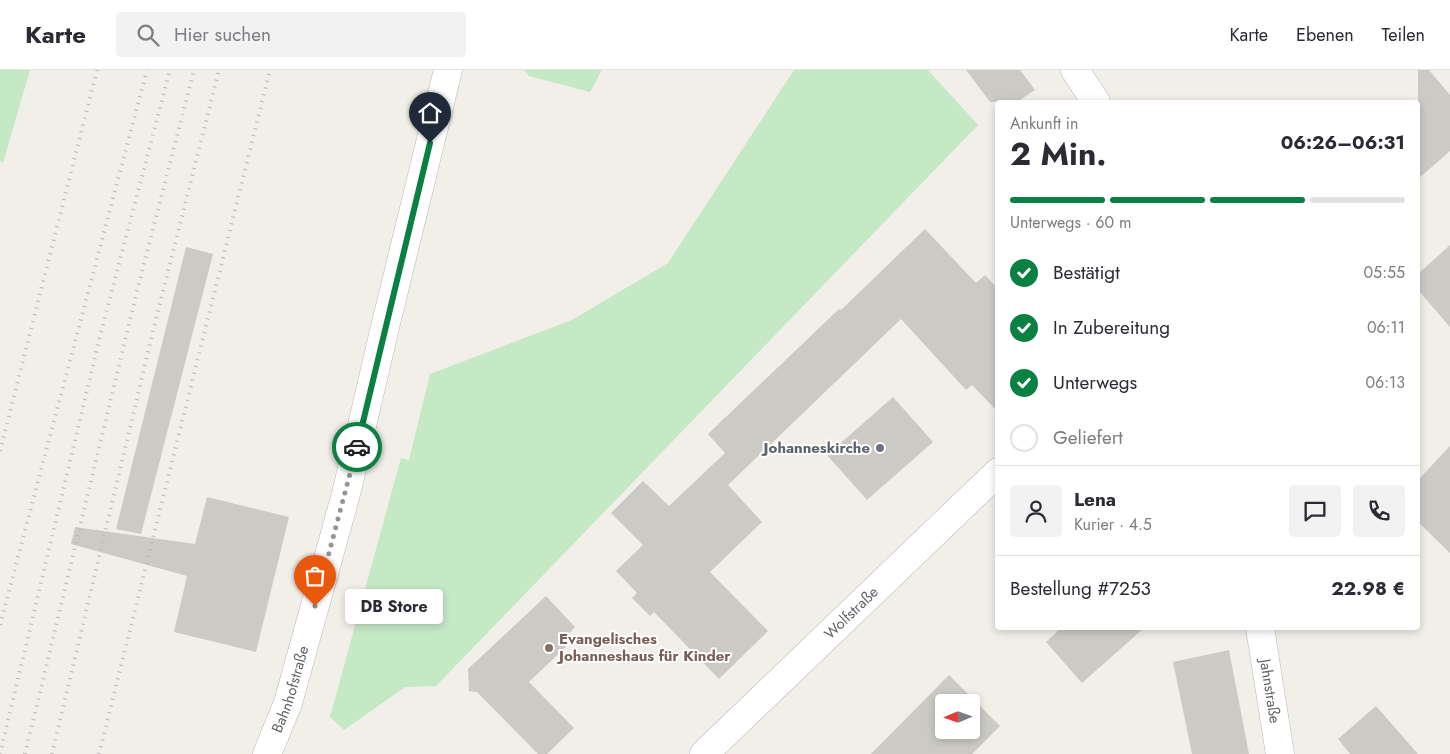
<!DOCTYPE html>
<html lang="de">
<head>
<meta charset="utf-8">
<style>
	:root { --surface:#fff; --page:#f2f2f3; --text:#2b2b33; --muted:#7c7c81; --line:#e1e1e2; --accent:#0b8043 }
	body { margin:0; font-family:Jost,sans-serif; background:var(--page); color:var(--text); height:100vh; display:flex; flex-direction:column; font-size:19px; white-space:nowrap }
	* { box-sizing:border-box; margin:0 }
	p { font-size:16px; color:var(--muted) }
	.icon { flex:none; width:28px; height:28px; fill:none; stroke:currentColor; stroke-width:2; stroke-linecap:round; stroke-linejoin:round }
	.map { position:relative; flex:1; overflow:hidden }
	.sheet { position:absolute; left:995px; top:30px; width:425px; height:530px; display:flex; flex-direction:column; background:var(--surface); border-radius:5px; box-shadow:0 2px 8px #0003 }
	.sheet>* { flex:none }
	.needle { width:32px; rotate:268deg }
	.controls { position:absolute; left:935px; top:624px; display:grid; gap:10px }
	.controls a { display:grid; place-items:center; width:45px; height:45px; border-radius:5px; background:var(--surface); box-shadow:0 2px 8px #0003; font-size:25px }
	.pin { position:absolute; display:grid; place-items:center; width:42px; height:42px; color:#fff; margin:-51px -21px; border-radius:50% 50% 50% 0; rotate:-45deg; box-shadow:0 0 5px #0007 }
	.pin .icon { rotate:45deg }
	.courier { position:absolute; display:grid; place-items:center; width:50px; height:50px; margin:-25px; border:4px solid #0b8043; border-radius:50%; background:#fff; color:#222; box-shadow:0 1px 6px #0007 }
	.bubble { position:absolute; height:35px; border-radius:5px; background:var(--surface); box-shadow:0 2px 8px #0003; font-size:16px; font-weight:700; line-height:35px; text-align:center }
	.summary em { font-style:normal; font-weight:700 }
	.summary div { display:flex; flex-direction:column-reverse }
	.summary { display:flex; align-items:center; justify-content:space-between; height:85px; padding:0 15px }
	h1 { font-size:32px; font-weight:700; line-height:38px }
	.bar { display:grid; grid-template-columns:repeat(4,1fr); gap:8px 5px; align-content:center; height:60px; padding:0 15px }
	.bar i { height:6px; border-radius:4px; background:var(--line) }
	.bar .current { background:var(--accent) }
	.bar p { grid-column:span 4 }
	.line { display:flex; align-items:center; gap:12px; padding:0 15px; border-top:1px solid var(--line) }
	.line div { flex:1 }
	.round { display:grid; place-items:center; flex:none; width:52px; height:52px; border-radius:5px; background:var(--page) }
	ol { padding:0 15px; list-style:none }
	li { display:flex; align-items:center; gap:15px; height:55px }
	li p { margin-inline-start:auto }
	li .icon { padding:5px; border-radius:50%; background:var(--accent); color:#fff; stroke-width:4 }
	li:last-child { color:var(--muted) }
	li i { width:28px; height:28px; border:2px solid var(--line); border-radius:50% }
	header { display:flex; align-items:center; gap:30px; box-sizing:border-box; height:70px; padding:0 25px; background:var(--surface); border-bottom:1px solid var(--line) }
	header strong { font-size:24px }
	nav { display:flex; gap:28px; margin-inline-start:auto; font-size:18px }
	.search { width:350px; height:45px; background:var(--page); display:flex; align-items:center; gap:12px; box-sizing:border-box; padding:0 18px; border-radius:5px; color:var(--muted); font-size:19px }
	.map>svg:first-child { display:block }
	.green { fill:#c5e8c5 }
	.building { fill:#cccac5; fill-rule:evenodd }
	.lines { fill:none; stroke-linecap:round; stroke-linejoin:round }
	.minor-casing { stroke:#b5b8bc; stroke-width:29 }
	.minor { stroke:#fff; stroke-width:28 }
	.rail { stroke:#b6b7b8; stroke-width:4; stroke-dasharray:1 6; stroke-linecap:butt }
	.done { stroke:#929495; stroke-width:5; stroke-dasharray:0 9 }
	.route { stroke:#0b8043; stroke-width:6 }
	.worship-dot { fill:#6b7280; stroke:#fff; stroke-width:2 }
	.education-dot { fill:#8d6e63; stroke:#fff; stroke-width:2 }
	.labels { text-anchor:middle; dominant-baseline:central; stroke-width:4; stroke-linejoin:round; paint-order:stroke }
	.worship-label { font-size:15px; font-weight:bold; fill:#5b616d; stroke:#fff; text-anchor:end }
	.street-label { font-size:15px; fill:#5f6368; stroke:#fff }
	.education-label { font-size:15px; font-weight:bold; fill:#785e54; stroke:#fff; text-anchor:start }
</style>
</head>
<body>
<header>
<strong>Karte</strong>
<div class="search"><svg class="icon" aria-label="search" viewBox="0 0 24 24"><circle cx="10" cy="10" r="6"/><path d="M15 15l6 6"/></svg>Hier suchen</div>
<nav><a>Karte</a><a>Ebenen</a><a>Teilen</a></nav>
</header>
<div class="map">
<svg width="1450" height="684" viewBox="0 0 1450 684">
	<rect width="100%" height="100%" fill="#f1efe8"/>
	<!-- green -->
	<path class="green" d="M0 0H30L3 93 0 91Z
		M524 0H602L590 22 529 6Z
		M794 0H928L978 55 436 616 405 617 344 660 330 647 401 388 409 390 430 304 572 250 668 193Z"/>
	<!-- building -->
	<path class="building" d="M966 0H1020L1035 20 1017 32H990Z
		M1418 0H1429L1450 25V81L1418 109Z
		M925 159 976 213 985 205 998 219V342L972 315 966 320 901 249 728 415 762 452 710 502 768 561 719 609 654 542 650 546 632 528 637 523 616 501 643 475 611 443 643 411 669 436 725 383 708 364 839 239 841 240Z
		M1450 175V257L1418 220V204Z
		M186 177 213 184 141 464 116 459Z
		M893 327 933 372 867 430 827 385Z
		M1450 376V483L1418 452V410Z
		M207 427 289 447 256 582 174 562 187 506 71 474 75 457 195 474Z
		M546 526 575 557 565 568 570 573 529 612 574 658 547 684H538L477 622 469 621 468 599Z
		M1061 558H1144L1082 613 1046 572Z
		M1229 580 1249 684H1192L1173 592Z
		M949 605 1000 656 972 684H871ZM944 632H971V660H944Z
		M1376 636 1418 684H1350L1338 669Z"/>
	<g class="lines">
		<defs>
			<g id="minor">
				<path d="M1075 0 1096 32"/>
				<path id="s1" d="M1260 558 1280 684"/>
				<path id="s2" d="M267 684 288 633 346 424 385 257 448 0"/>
				<path id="s3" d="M704 684 998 402"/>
			</g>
		</defs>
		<!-- minor casing -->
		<use href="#minor" class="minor-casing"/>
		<!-- minor -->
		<use href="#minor" class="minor"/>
		<!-- rail -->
		<path class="rail" d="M0 381 97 0
			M0 555 147 0
			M0 684 101 262 170 0
			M25 684 137 221 194 0
			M52 684 155 253 219 0
			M99 684 270 0"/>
	</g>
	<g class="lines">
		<!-- done -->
		<path class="done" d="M315 536 357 377"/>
		<!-- route -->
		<path class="route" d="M357 377 430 73"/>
	</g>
	<!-- markers -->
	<circle class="worship-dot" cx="880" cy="378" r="5"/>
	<circle class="education-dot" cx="549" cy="578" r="5"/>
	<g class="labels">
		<!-- worship labels -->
		<g class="worship-label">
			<text x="870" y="378">Johanneskirche</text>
		</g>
		<!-- street labels -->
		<g class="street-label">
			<text stroke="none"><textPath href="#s3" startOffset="204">Wolfstraße</textPath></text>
			<text stroke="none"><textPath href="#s2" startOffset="69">Bahnhofstraße</textPath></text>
			<text stroke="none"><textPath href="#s1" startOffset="64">Jahnstraße</textPath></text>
		</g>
		<!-- education labels -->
		<g class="education-label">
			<text x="559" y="569">Evangelisches<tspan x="559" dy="17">Johanneshaus für Kinder</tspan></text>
		</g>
	</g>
</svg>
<div class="controls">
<a><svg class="needle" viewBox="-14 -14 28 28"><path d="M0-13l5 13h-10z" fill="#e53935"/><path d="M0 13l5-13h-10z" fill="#7c7c81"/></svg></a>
</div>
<div class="pin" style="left:315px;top:536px;background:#ea580c"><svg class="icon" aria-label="bag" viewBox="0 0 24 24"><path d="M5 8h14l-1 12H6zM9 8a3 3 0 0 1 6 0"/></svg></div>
<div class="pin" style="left:430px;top:73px;background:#1f2937"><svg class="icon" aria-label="home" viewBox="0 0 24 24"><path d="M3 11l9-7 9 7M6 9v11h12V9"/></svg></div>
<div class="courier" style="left:357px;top:377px"><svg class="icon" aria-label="car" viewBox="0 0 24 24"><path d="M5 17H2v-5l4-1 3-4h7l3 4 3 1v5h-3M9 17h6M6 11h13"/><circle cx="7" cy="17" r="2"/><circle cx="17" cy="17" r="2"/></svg></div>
<div class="bubble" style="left:345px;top:519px;width:98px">DB Store</div>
<section class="sheet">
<div class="summary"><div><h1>2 Min.</h1><p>Ankunft in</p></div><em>06:26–06:31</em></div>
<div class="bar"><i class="current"></i><i class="current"></i><i class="current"></i><i></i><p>Unterwegs · 60 m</p></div>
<ol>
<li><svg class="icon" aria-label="check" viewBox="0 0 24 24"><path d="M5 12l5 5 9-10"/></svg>Bestätigt<p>05:55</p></li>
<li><svg class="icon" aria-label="check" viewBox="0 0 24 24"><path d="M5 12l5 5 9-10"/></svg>In Zubereitung<p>06:11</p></li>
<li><svg class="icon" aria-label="check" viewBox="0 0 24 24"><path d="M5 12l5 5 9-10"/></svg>Unterwegs<p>06:13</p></li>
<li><i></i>Geliefert</li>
</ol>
<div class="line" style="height:90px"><a class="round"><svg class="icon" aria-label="person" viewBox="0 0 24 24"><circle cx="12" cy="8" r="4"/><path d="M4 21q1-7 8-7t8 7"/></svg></a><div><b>Lena</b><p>Kurier · 4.5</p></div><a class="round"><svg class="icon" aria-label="chat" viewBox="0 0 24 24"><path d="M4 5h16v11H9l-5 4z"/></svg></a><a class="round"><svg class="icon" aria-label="phone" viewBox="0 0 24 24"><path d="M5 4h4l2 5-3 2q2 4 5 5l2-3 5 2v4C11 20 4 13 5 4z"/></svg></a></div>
<div class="line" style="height:65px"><div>Bestellung #7253</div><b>22.98 €</b></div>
</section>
</div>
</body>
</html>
